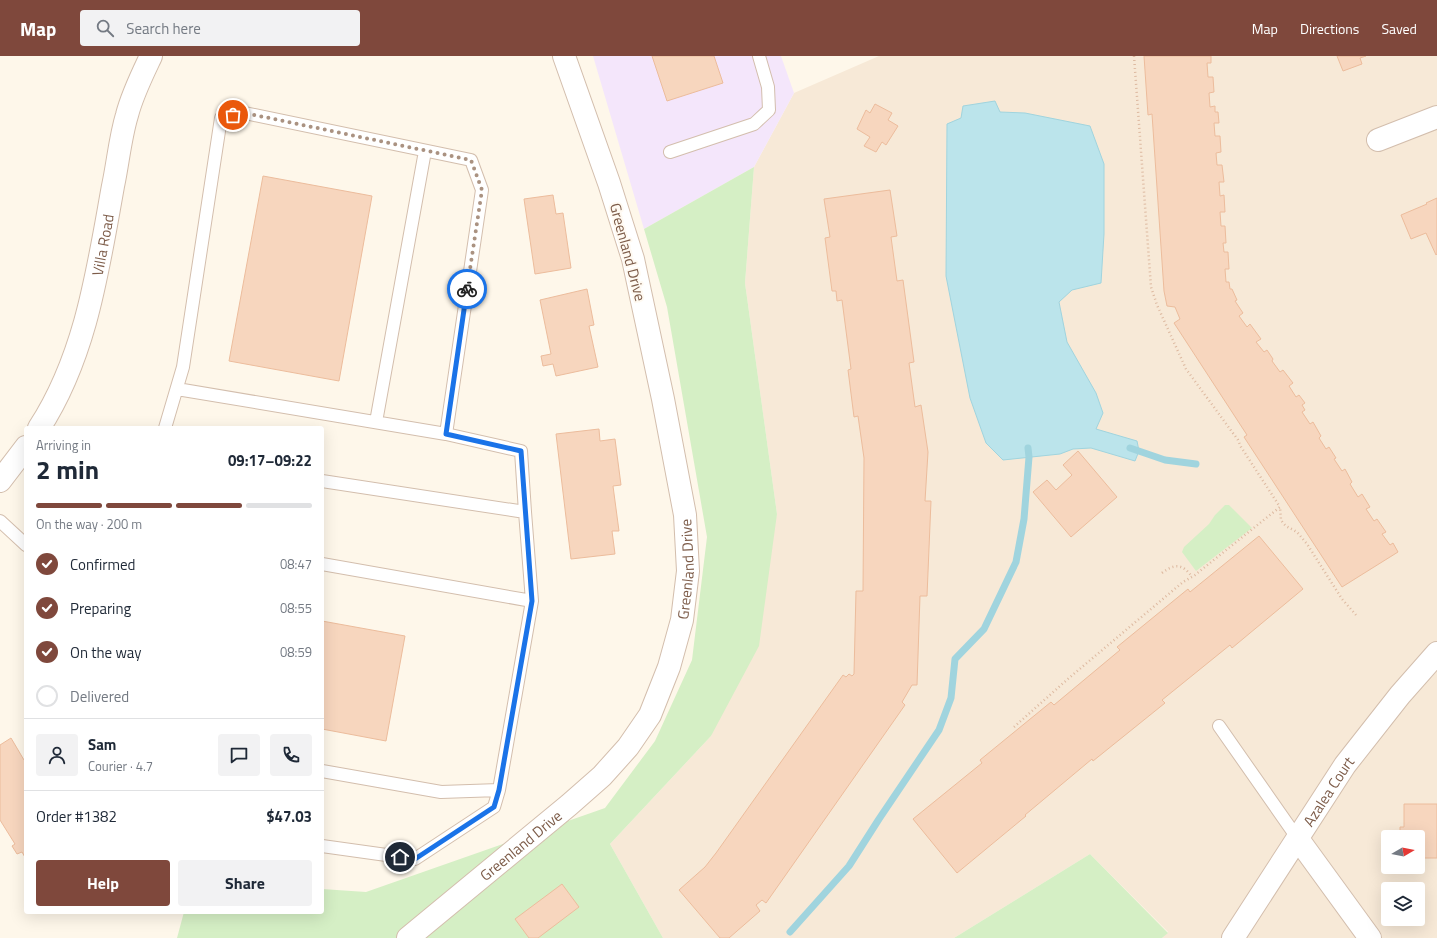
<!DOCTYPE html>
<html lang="en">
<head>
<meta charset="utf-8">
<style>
	:root { --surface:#fff; --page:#f2f2f3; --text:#1f2937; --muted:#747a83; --line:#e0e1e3; --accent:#7f483c }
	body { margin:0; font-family:"Titillium Web",sans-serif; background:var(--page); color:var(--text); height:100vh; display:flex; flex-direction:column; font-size:15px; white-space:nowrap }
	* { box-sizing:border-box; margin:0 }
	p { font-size:13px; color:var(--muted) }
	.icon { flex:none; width:22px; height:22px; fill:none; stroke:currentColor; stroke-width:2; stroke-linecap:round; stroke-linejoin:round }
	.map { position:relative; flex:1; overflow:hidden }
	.side { position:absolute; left:24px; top:370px; width:300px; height:488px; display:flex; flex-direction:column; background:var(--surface); border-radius:4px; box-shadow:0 4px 16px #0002 }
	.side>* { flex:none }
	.needle { width:26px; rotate:80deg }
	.tools { position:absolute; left:1381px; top:774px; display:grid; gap:8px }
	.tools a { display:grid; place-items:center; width:44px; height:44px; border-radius:4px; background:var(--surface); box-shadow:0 4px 16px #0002; font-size:20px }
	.pin { position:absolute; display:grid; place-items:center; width:34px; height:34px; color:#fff; margin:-17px; border:2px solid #fff; border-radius:50%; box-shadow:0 1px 4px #0007 }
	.courier { position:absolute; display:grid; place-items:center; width:40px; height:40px; margin:-20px; border:3px solid #1a73e8; border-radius:50%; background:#fff; color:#222; box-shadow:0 1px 5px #0007 }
	.head em { font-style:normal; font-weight:700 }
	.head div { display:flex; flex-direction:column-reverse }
	.head { display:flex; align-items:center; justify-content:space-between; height:68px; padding:0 12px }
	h1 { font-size:26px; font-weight:700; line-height:30px }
	.bar { display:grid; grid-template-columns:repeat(4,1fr); gap:6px 4px; align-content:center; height:48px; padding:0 12px }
	.bar i { height:5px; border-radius:3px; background:var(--line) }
	.bar .current { background:var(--accent) }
	.bar p { grid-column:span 4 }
	.line { display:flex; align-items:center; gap:10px; padding:0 12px; border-top:1px solid var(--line) }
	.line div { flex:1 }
	.round { display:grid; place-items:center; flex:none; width:42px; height:42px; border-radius:4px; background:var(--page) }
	ol { padding:0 12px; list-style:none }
	li { display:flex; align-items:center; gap:12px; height:44px }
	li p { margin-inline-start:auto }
	li .icon { padding:4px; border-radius:50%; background:var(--accent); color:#fff; stroke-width:4 }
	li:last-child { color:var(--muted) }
	li i { width:22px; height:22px; border:2px solid var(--line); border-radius:50% }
	.action { display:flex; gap:8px; margin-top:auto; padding:8px 12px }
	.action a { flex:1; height:46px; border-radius:4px; background:var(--accent); color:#fff; font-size:16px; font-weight:700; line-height:46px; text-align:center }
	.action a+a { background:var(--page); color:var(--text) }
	header { display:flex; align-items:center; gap:24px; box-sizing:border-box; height:56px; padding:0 20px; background:var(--accent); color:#fff }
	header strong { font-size:19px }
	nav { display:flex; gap:22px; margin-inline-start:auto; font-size:14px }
	.search { width:280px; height:36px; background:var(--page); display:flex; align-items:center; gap:10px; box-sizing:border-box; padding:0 14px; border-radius:4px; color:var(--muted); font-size:15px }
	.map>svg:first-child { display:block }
	.residential { fill:#f7e9d7; fill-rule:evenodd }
	.education { fill:#f4e6fb }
	.green { fill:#d5efc5 }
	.water { fill:#bbe4eb; stroke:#a0d4de }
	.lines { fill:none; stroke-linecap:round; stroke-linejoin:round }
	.stream { stroke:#a0d4de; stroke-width:7 }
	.building { fill:#f7d6be; stroke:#ecbc9c }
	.lane-casing { stroke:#d3bead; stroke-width:14 }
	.street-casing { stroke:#d3bead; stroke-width:24 }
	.path { stroke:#ddb9a0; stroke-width:2.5; stroke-dasharray:1 3; stroke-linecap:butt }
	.lane { stroke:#fff; stroke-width:12 }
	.street { stroke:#fff; stroke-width:22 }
	.done { stroke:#aa9281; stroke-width:4; stroke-dasharray:0 7.2 }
	.route { stroke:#1a73e8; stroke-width:5 }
	.labels { text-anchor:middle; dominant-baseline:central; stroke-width:4; stroke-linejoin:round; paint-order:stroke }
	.street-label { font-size:15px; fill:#7d5c49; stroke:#fffaf2 }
</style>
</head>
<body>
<header>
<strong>Map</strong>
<div class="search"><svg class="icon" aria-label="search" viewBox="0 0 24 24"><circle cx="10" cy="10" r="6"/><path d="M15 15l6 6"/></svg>Search here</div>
<nav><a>Map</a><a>Directions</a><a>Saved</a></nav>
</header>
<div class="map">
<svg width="1437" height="882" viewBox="0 0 1437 882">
	<rect width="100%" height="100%" fill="#fef7ea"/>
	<!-- residential -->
	<path class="residential" d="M879 0H1437V882H1162L1168 876 1090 798 954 882H663L610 788 711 680 777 458 745 227 754 111 794 37ZM1388 781H1418V811H1388ZM1388 833H1418V863H1388Z"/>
	<!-- education -->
	<path class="education" d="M593 0H781L794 37 754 111 644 173Z"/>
	<!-- green -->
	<path class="green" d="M754 111 745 227 777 458 759 590 711 680 610 788 663 882H177L184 856H322V833L366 836 605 752 655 685 692 604 707 481 667 251 644 173Z
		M1225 449H1229L1252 472 1196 515 1182 496 1184 491 1209 468 1215 459Z
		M1090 798 1168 877 1162 882H954Z"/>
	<!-- water -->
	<path class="water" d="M995 45 1000 56 1025 57 1090 70 1104 108V178L1101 227 1072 234 1059 246 1067 286 1096 337 1103 357 1096 373 1137 385 1139 395 1135 405 1091 392 1073 393 1060 398 1003 404 986 387 970 342 946 220 947 68 961 62 963 50Z"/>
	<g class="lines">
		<!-- stream -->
		<path class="stream" d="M1130 392 1165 404 1196 408
			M790 876 849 810 879 763 939 674 951 642 955 603 984 573 1016 506 1024 463 1029 401 1028 392"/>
	</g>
	<!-- building -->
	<path class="building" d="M652 0H714L723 27 667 45Z
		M1144 0H1211V7H1207L1208 21H1213L1214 36 1209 37 1210 51 1215 50V56H1218L1219 67H1214L1215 80H1220L1221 96 1216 97 1217 109H1222L1224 126H1219L1220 140 1224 139 1225 156H1220L1221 170H1225L1226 187H1223L1224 196H1228L1229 213H1225L1226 226H1229L1230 233H1232L1237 244 1235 245 1243 257 1239 260 1247 271 1250 268 1261 283 1256 286 1264 296 1267 294 1273 303 1272 305 1280 316 1283 314 1293 327 1289 330 1296 341 1299 339 1305 347 1302 349 1305 354 1302 356 1310 368 1313 366 1321 380 1319 382 1326 393 1329 391 1336 402 1334 403 1342 415 1345 413 1352 426 1350 428 1358 441 1362 438 1370 451 1366 453 1374 465 1377 463 1386 476 1382 478 1390 489 1393 487 1398 496 1342 531 1244 381 1247 379 1174 267 1180 263 1175 251 1167 250 1164 235 1152 58 1148 59Z
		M1337 0H1366L1360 2 1362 8 1343 15Z
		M875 48 892 57 888 64 898 70 886 89 882 86 876 96 864 90 870 81 857 73 866 54 870 57Z
		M263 120 372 140 339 325 229 305Z
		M890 134 897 180 891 181 897 225 903 224 914 306 909 307 915 351 921 349 928 396 925 445H931L927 540H920L917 629H912L902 646 905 649 766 847 762 844 756 849 760 855 729 882H720L679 834 705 811 716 797 843 619 846 621 849 618 852 620 854 618 856 535H863L864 402 858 360 854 361 848 314 851 313 842 244 837 245 836 235H832L825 182 830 181 824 143Z
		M553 139 556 158 563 157 571 212 535 218 524 143Z
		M1437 142V198L1436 199 1426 177 1411 183 1401 159 1427 148 1426 147Z
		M587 233 594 269 589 270 598 311 556 320 553 308 543 310 541 300 551 298 540 244Z
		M599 373 600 385 615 383 621 429 613 430 619 475H612L615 498 571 503 556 378Z
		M1078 395 1117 441 1071 481 1033 436 1047 424 1056 434 1072 419 1063 409Z
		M1259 480 1303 533 1232 592 1230 589 1162 644 1165 647 1093 705 1092 703 1025 759 1026 760 957 817 913 763 982 707 980 704 1051 646 1054 649 1120 594 1117 591 1188 533 1190 536Z
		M322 565 405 580 386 685 322 673Z
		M11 682 24 704 26 703V803L22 796 17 798 12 790 15 788 0 764V689Z
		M1404 748H1437V802H1418V781H1400V771H1404Z
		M562 828 579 851 538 882H529L515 863Z"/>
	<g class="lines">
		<defs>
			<path id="lane" d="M670 96 754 68 769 54 768 31 759 0
				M177 333 446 378
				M376 366 425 95
				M165 372 183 311 221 62 245 57 471 104 482 134 446 378 521 395 525 456
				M322 425 525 456 532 545 499 734 441 736 322 715
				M0 465 26 489
				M322 508 532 545
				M1219 670 1298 783
				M322 790 415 803 494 751 499 734"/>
			<g id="street">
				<path d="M1378 84 1437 61"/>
				<path id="s1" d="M39 372C86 300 98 213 113 130 118 107 120 82 127 59 132 39 142 19 151 0"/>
				<path d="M0 425 26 391"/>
				<path d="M1298 783 1370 882"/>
				<path id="s2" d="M408 882 569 749 602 720 628 691 650 659 669 611 682 564 688 515 685 459 663 343 633 203 609 127 564 0"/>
				<path id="s3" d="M1233 882 1345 709 1400 639 1437 597"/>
			</g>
		</defs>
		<!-- lane casing -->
		<use href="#lane" class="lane-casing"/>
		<!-- street casing -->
		<use href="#street" class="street-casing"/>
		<!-- path -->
		<path class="path" d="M1134 0 1151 231 1157 249 1186 313 1238 384 1241 391 1280 451
			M1162 517C1175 507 1183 508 1192 521
			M1014 671 1069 622 1183 526 1195 519 1280 451 1281 464 1283 467 1286 470 1297 476 1307 488 1342 543 1356 559"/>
		<!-- lane -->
		<use href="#lane" class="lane"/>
		<!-- street -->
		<use href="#street" class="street"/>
	</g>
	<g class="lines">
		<!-- done -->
		<path class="done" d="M233 59 245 57 471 104 482 134 467 233"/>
		<!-- route -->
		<path class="route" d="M400 801 415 803 494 751 499 734 532 545 521 395 446 378 467 233"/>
	</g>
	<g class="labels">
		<!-- street labels -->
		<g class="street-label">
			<text stroke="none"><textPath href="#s1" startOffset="195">Villa Road</textPath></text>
			<text transform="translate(628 196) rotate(75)">Greenland Drive</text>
			<text stroke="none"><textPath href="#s2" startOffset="482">Greenland Drive</textPath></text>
			<text stroke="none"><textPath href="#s3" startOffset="175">Azalea Court</textPath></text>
			<text stroke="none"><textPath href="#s2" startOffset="146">Greenland Drive</textPath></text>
		</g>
	</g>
</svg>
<div class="tools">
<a><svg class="needle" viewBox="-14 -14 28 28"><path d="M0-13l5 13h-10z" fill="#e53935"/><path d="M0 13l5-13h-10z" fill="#747a83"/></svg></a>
<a><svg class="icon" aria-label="layers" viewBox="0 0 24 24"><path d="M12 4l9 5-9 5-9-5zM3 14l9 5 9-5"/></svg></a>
</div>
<div class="pin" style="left:233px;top:59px;background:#ea580c"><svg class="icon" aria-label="bag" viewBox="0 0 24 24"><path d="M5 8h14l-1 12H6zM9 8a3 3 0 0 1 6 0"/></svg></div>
<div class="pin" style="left:400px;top:801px;background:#1f2937"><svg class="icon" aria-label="home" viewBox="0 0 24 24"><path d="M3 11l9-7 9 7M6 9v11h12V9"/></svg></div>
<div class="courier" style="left:467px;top:233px"><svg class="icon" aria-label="bike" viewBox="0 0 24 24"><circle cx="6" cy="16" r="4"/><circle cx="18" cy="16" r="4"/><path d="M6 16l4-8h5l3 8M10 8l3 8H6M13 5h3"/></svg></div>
<section class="side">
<div class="head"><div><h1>2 min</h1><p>Arriving in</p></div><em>09:17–09:22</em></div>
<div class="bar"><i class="current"></i><i class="current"></i><i class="current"></i><i></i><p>On the way · 200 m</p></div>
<ol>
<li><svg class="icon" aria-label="check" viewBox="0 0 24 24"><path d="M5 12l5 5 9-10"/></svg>Confirmed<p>08:47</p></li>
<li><svg class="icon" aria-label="check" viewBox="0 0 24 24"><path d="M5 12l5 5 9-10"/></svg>Preparing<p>08:55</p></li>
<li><svg class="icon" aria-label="check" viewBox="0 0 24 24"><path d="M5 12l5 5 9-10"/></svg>On the way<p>08:59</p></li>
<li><i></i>Delivered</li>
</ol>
<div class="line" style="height:72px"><a class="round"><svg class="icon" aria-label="person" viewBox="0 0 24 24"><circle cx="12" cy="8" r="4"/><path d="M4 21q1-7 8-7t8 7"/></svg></a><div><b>Sam</b><p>Courier · 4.7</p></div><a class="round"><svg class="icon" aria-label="chat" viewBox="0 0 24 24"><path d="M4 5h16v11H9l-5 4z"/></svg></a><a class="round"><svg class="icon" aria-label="phone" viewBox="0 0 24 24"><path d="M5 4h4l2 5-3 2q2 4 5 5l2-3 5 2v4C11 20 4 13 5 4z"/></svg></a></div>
<div class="line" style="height:52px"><div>Order #1382</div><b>$47.03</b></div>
<div class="action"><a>Help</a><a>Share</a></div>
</section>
</div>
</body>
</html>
